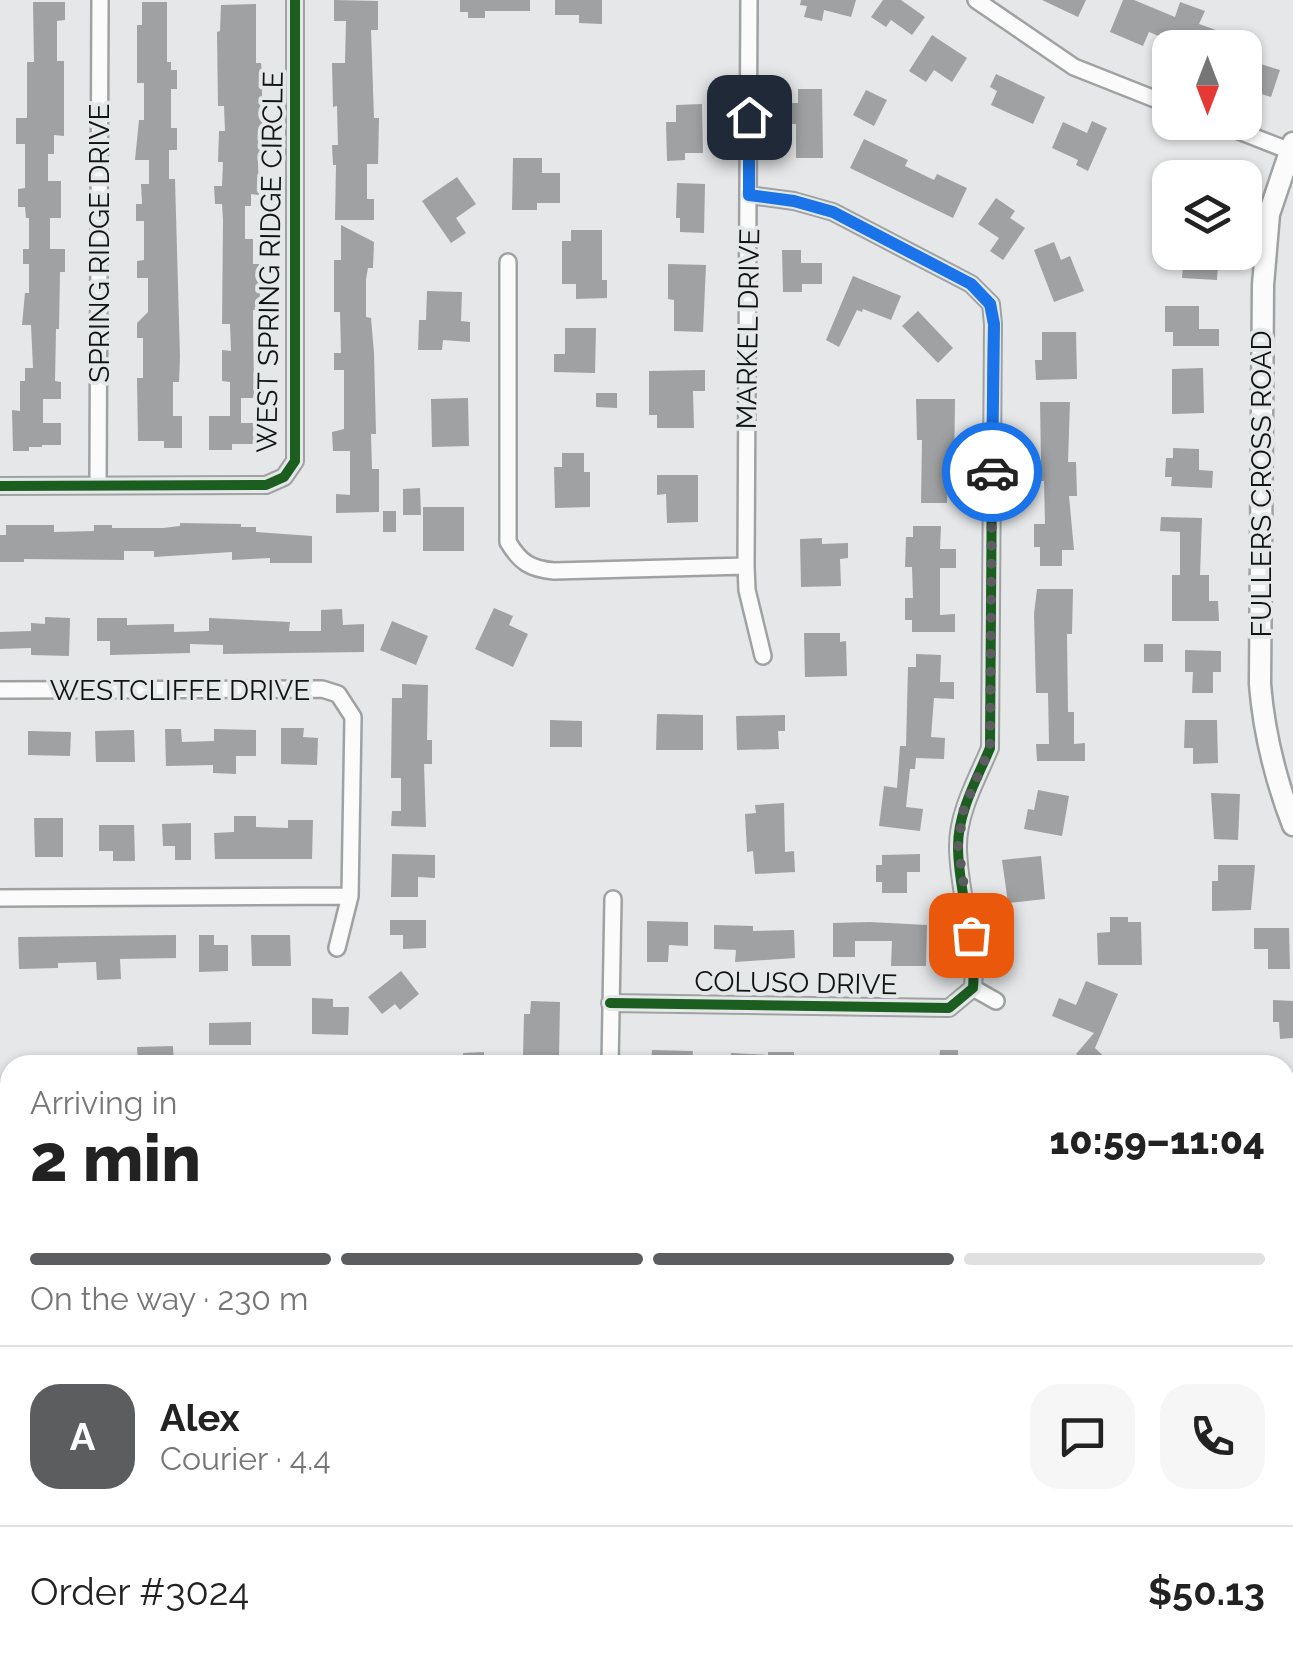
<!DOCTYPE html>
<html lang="en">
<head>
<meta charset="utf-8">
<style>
	:root { --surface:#fff; --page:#f6f6f6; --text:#222; --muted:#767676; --line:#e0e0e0; --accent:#5c5d5e }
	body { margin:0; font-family:Raleway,sans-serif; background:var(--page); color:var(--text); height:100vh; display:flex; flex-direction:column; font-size:38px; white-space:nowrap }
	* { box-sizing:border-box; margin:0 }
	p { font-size:32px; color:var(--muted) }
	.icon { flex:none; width:55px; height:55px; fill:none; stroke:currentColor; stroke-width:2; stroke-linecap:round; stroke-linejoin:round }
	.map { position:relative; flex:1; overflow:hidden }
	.panel { position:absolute; left:0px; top:1055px; width:1295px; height:622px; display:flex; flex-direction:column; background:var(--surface); border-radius:30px 30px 0 0; box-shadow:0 2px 8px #0004 }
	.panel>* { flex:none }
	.needle { width:65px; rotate:180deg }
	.controls { position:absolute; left:1152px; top:30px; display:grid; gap:20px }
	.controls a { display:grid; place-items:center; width:110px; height:110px; border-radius:20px; background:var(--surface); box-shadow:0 2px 8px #0004; font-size:50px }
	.pin { position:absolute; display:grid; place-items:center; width:85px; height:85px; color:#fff; margin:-42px; border-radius:20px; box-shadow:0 5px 15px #0006 }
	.courier { position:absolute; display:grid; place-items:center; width:100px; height:100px; margin:-50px; border:8px solid #1a73e8; border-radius:50%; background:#fff; color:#222; box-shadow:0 2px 12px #0007 }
	.overview em { font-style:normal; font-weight:800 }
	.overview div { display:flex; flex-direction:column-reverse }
	.overview { display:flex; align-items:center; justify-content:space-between; height:170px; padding:0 30px }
	h1 { font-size:65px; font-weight:800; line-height:75px }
	.bar { display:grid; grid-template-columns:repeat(4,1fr); gap:15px 10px; align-content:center; height:120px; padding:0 30px }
	.bar i { height:12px; border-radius:8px; background:var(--line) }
	.bar .current { background:var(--accent) }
	.bar p { grid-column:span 4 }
	.line { display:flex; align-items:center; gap:25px; padding:0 30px; border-top:2px solid var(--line) }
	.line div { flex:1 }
	.round { display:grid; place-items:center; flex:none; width:105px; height:105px; border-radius:30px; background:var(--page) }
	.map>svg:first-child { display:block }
	.building { fill:#a0a1a2 }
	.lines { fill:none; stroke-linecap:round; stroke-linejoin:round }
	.minor-casing { stroke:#a0a2a2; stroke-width:20 }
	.tertiary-casing { stroke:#a0a2a2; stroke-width:25 }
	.minor { stroke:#fbfbfc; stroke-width:15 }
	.tertiary { stroke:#fbfbfc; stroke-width:20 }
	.cycleway-casing { stroke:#e4e8e9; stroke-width:16 }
	.cycleway { stroke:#1b5e20; stroke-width:10 }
	.done { stroke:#5c5d5e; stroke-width:10; stroke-dasharray:0 18 }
	.route { stroke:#1a73e8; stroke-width:12 }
	.labels { text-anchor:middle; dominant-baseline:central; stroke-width:8; stroke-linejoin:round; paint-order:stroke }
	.street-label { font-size:28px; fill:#121313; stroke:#e4e8e9 }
</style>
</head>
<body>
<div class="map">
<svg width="1293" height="1676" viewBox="0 0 1293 1676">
	<rect width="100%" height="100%" fill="#e5e7e8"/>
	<!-- building -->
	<path class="building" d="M334 0 378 1V30H371L374 118H379L378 164H367V199H374V220H335L336 165H333L332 145H338L337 106 333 107 332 63H345L346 21H334Z
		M460 0H530V11H485V18H468V12H460Z
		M555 0H602V24L579 23V15H555Z
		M801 0H856L851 17 824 10 822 21 804 17 807 6 800 5Z
		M883 0H901L925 17 912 35 891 20 886 27 871 17Z
		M1042 0H1086L1078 17Z
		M1123 0H1134L1175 17 1180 2 1205 11 1199 24 1216 30 1209 48H1188L1149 32 1143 46 1110 32Z
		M33 2H65V20L57 21V61H64V136L54 135V154H48V181H61V218H50V249H65V272H60L59 329H56L55 381 61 382V399H43V423H61V445H42V447H29V451H13L12 410 20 411V381H25V368H33L31 325H22L25 293H29V264H23V249H29V218H26L25 207H18V189L25 188V144H16V118H27V62H34Z
		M142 2H167V62H171V70H177V89H171V128H177V150H169V179H175L180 357 179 382H173V416H182V448H164V441H138L137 378H143V338H137V323L148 312V278H137V261L144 260V221H136V204H142L141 184H149V160H135L139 120H144V83H137V25H142Z
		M256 4V63H261L262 73V162H258L259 195 251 194V206H245V239H253V264H259L260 301 259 310H253L254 398H241V423H253L254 444H232V450H209V416H230V382L222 381V350L231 351 230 324H222L223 220 222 204H215L214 186H222L223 162H218L219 131H225L224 106H218L217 32 220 31 221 5Z
		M932 35 967 58 952 82 934 70 926 82 909 71Z
		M1251 61 1280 70 1271 97 1245 89V64L1250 65Z
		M996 74 1045 97 1033 124 991 105 997 91 990 87Z
		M798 89H822L823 158H796V124H789L790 103H798Z
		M866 90 887 100 874 126 853 115Z
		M702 104 703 153H685V160L667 161 666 122H676V105Z
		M1092 121 1107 128 1088 171 1076 165 1078 160 1052 148 1063 122 1087 133Z
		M864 139 908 160 905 166 934 180 937 174 967 188 953 218 850 168Z
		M513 158H542V173H560V203H537V210H512Z
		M1205 160 1208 178H1185L1182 164Z
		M457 177 476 204 456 218 466 233 451 243 422 201Z
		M677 183 705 184 704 233 680 232V218H676Z
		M996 198 1015 211 1010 218 1025 228 1003 260 990 251 999 238 978 224Z
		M341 225 374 242 373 268H368L366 279V317L371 318 374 353 376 434H371L372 469H379V512L336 513V494L350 495V451H333L332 432 344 429V370H334V353H341L340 312H334V260H341Z
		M571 230H602V280H607V298L576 299V284H562V241H571Z
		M1054 242 1061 260 1070 256 1084 291 1054 302 1034 250Z
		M782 250H801V263H822V284H802V292H783Z
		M1177 252H1213L1212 264H1218L1217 280 1182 278 1183 265 1176 264Z
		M668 264 706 265 703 332 674 331V300L668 299Z
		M853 276 901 296 891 320 863 309 862 312 857 310 839 347 826 340Z
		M427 291 462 292 461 321 470 322V342L443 340 442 350H418L419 320H426Z
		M1165 306H1199V329H1219V346H1173V332H1165Z
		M918 311 953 348 938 363 902 326Z
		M565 328H596L595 373 554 372V354H565Z
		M1042 332H1076L1077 379 1036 380 1035 360H1042Z
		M1203 368 1204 413 1172 414V369Z
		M705 370V391H693L694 428H657V415H649V371Z
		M596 393H617V408L596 407Z
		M468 398 469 446 432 447 431 399Z
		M916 399H955L954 478H948L947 503H921L922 440H917Z
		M1040 402H1070L1068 462H1076L1077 496H1069L1074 550H1062V566H1040V547H1034V524H1045L1044 481H1034V463L1041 462Z
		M1173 448 1199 449V470L1213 471 1212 488 1171 486 1172 477H1165L1166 458H1173Z
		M562 453H584V472H590V507L555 508 554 467H562Z
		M657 475H698V522L667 523 666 494 657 495Z
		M420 488 421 515H403V489Z
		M423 507H464V551H423Z
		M383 511H396V532H383Z
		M1161 517 1202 518 1200 575H1209V601H1218L1219 621H1172V575H1180V532L1160 531Z
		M180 523 241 524V527H256V532L312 536V563H270V558L232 560V552L154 557V551H124V560L24 559V562H0V535H6V525H54V532L94 531V525H112V528H163L180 526Z
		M913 526H941L940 549H956V568H940V615L955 614V632H912V620H905V598H913L912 567H905L906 537H913Z
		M822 538V544L848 543V558L840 559 841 586 801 587 800 539Z
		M1037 589H1073L1072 634H1067L1068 712H1074V744L1085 743V761H1037L1036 744H1049L1048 693H1036L1034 614Z
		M494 608 513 616 509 625 528 634 513 667 475 649Z
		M342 609 343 625 364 624V652L223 654V645L190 644V653L110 655V641H97V618H127V625L174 624V632L209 631V618L290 622 289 631H321V610Z
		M45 617 70 618 69 656 31 655V648L0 649V632L31 631V623L45 624Z
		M392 621 428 636 416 665 380 650Z
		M804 633H840V642L846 641 847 676 805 677Z
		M1144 644H1163V662H1144Z
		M1185 650 1221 651V672H1213V693H1192L1193 672H1185Z
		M916 654 941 655 940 682H954V699L934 698 931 737 945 738 944 759 916 758 915 769H910L906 807 923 809 920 831 879 826 884 786 897 788 900 746H906L908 667H916Z
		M402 684 428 685 427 740H432V764H424L426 827 391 826 392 811H401V778H391L392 698H402Z
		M657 714 703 715V750H656Z
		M785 715V731H778L779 749 737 750 736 716Z
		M550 720 582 721V747H550Z
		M1185 720H1217L1218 763 1193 764V748H1184Z
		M281 728H304L303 737 318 738 317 765 281 764Z
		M165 729H181L182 742 214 741V729L256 730V756H236V774L213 773V765L166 766Z
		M134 730 135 762H96L95 731Z
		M28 731 71 732 70 756 28 755Z
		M1038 790 1069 796 1062 836 1024 829 1028 809 1034 810Z
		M1211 793 1240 794 1238 840 1214 839Z
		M784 803 785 852 794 851 795 872 755 874 753 851 747 852 745 814 756 813 755 805Z
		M234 816H256V827L288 828V820H313L312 859H215L214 833 234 832Z
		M34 818H63V857H35Z
		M191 823V860H175V846H163L162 824Z
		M99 825H134L135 861H113V851H99Z
		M392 854 435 855V878L418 877V897H391Z
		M920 854V872H907V893H882V882H876V865H882V855Z
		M1041 856 1045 899 1008 903 1002 860Z
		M1218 865H1255L1251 910 1212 911V881H1218Z
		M1110 917H1128V922H1141L1142 965H1098L1097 933 1110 932Z
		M390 920H426V948L403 949V935H390Z
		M647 921 688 922V946L669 945 668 962H647Z
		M870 922 927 925 926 966H891L892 941H855V957H833V923Z
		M714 925 753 926V931L794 930 795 958 735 962 736 950 714 949Z
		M1254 928H1289L1290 969H1268V949H1254Z
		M176 935V958L120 959 121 979 97 980 96 962 58 963V968L19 969 18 937Z
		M199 935H214V945H228V971L199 972Z
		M251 935H290L291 966H252Z
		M401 971 419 994 400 1010 395 1004 382 1014 368 997Z
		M1086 981 1118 994 1095 1048 1113 1065H1088L1076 1054 1094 1033 1052 1016 1059 998 1076 1005Z
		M312 998 333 999V1007H349L348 1035 312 1034Z
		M1273 1000 1293 1001V1038L1280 1039 1279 1022H1273Z
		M531 1001 560 1002 559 1058 523 1057 524 1014H530Z
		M251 1022V1045H209V1023Z
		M173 1046 174 1065H138L137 1047Z
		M652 1050 693 1051 692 1065H651Z
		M940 1050H958V1065H939Z
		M484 1052V1064L464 1065 463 1053Z
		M768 1052H794V1065H730L731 1053 768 1055Z"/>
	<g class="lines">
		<defs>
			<path id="minor" d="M749 0 746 566 747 590 763 656
				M976 0 1074 67 1170 105
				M1216 122 1290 151
				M508 262V542C520 562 530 569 554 571L746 566
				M98 485 100 0
				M0 486 266 485 284 477 295 461V0
				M0 690 322 689 338 694 353 717 350 896 337 948
				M0 898 350 896
				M973 988 996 1001
				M610 1003 949 1008 973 988C977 940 958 894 958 846 958 812 977 779 990 748L993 324 991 304 971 284 833 212 794 201 749 195
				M610 1065 613 899
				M1 1136V1275
				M1285 1411H1293
				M1285 1603H1293
				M878 1668V1676
				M71 1676V1668
				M263 1676V1668"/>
			<path id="tertiary" d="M1293 143 1269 214 1263 285 1260 684C1264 735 1275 778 1293 825
				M0 1275H10
				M1285 1280H1293"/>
		</defs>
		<!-- minor casing -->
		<use href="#minor" class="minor-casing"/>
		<!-- tertiary casing -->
		<use href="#tertiary" class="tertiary-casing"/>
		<!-- minor -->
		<use href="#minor" class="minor"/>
		<!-- tertiary -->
		<use href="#tertiary" class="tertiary"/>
		<defs>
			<path id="cycleway" d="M0 486 266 485 284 477 295 461V0
				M610 1003 949 1008 973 988C977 940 958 894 958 846 958 812 977 779 990 748L993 324 991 304 971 284 833 212 794 201 749 195"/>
		</defs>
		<!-- cycleway casing -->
		<use href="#cycleway" class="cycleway-casing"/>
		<!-- cycleway -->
		<use href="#cycleway" class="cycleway"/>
	</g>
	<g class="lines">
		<!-- done -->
		<path class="done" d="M971 935 958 845 964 808 990 748 992 472"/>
		<!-- route -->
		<path class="route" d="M749 117V195L794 201 833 212 971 284 990 304 994 324 992 472"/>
	</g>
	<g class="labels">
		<!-- street labels -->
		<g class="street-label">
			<text transform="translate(99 243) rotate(-90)">SPRING RIDGE DRIVE</text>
			<text transform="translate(270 262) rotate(-89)">WEST SPRING RIDGE CIRCLE</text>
			<text transform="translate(748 329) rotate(-89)">MARKEL DRIVE</text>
			<text transform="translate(1261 484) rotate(-90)">FULLERS CROSS ROAD</text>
			<text x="180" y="690">WESTCLIFFE DRIVE</text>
			<text transform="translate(796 983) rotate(1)">COLUSO DRIVE</text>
		</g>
	</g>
</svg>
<div class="controls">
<a><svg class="needle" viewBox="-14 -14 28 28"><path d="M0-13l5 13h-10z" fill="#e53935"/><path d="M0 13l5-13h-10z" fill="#767676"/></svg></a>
<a><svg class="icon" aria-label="layers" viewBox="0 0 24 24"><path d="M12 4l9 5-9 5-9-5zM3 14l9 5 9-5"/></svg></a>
</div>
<div class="pin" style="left:971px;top:935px;background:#ea580c"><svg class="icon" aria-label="bag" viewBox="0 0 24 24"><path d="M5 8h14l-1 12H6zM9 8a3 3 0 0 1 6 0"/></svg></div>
<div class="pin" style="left:749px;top:117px;background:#1f2937"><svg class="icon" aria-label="home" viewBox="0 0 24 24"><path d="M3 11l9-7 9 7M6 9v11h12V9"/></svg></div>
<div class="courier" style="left:992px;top:472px"><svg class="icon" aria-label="car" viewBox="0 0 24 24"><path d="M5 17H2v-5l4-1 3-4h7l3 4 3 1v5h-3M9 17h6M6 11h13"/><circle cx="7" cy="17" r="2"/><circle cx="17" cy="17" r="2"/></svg></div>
<section class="panel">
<div class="overview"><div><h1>2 min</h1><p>Arriving in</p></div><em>10:59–11:04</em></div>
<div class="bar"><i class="current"></i><i class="current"></i><i class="current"></i><i></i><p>On the way · 230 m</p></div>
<div class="line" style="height:180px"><b class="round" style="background:var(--accent);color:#fff">A</b><div><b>Alex</b><p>Courier · 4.4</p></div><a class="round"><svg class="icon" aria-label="chat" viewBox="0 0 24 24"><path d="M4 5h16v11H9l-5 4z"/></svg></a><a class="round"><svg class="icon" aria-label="phone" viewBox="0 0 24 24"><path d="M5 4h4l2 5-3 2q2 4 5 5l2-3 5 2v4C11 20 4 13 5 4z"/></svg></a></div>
<div class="line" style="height:130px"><div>Order #3024</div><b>$50.13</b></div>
</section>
</div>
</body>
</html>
